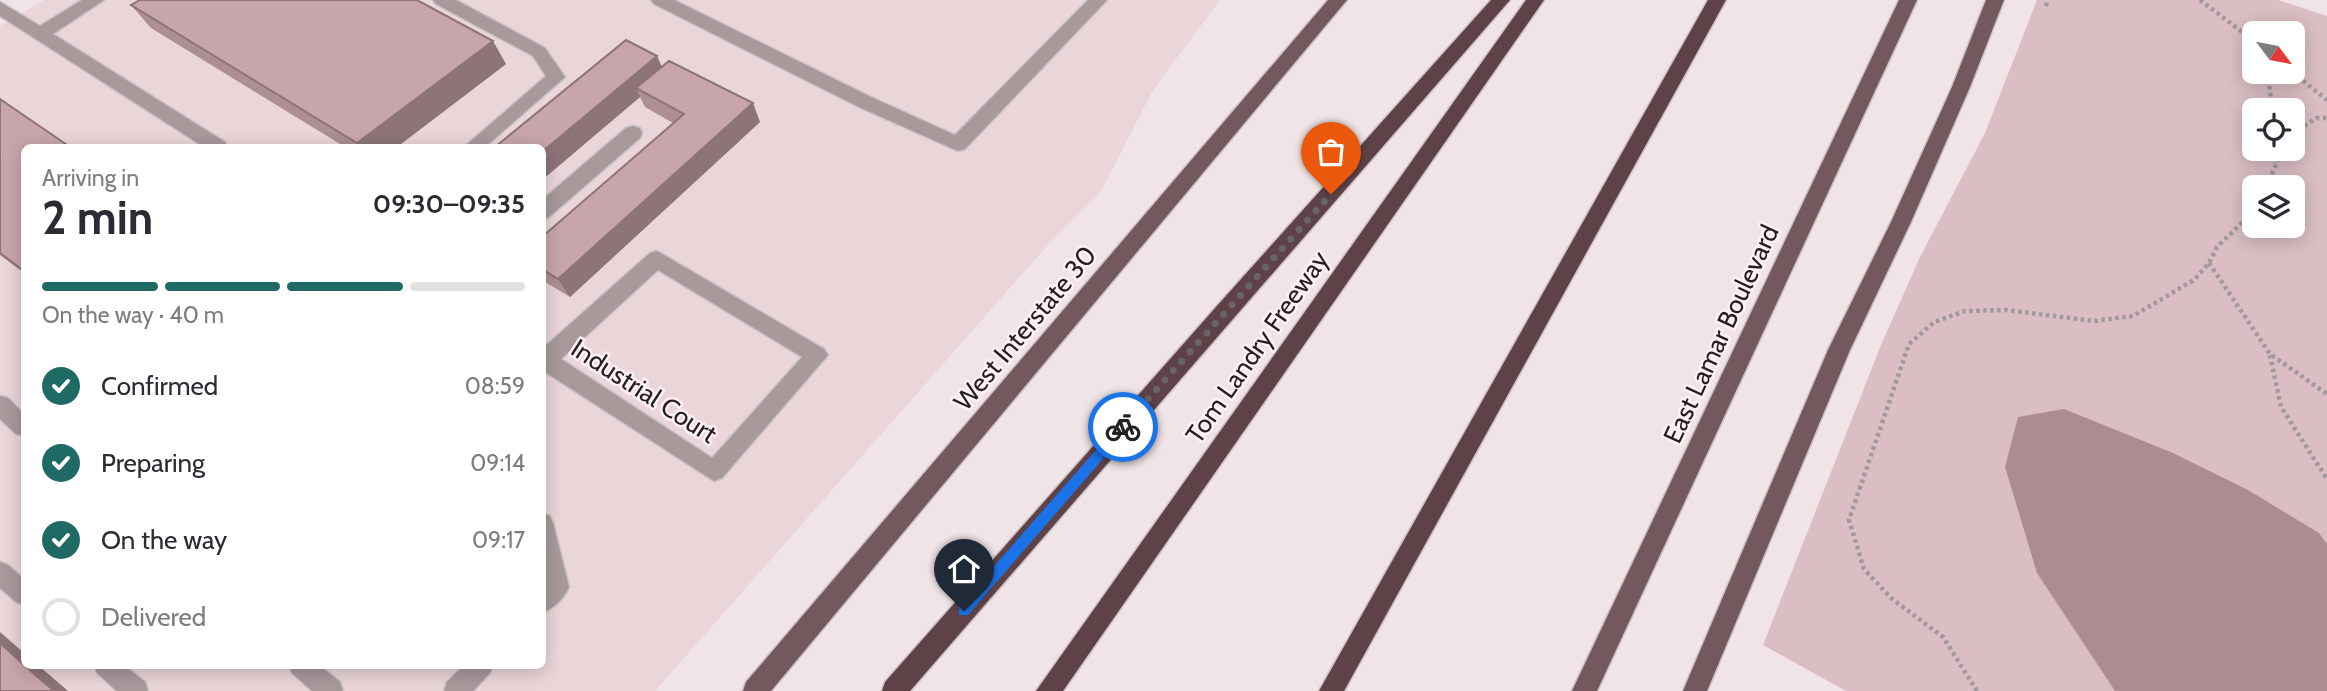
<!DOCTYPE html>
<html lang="en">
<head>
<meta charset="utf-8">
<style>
	:root { --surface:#fff; --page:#f7f7f7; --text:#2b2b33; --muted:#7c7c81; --line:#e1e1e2; --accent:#1f6a64 }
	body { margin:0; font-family:Cabin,sans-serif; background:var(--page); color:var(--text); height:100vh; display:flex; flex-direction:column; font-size:26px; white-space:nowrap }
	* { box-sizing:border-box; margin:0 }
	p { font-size:23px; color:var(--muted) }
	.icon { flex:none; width:38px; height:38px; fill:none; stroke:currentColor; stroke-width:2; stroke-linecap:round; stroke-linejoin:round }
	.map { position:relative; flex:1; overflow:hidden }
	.panel { position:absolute; left:21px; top:144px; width:525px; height:525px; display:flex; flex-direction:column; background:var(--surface); border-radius:10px; box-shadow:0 4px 18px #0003 }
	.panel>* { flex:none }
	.needle { width:46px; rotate:122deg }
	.buttons { position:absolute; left:2242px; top:21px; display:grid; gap:14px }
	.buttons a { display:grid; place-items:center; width:63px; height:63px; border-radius:10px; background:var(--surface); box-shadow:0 4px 18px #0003; font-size:35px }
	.pin { position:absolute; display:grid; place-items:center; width:60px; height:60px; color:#fff; margin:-72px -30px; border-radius:50% 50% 50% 0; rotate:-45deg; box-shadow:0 0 7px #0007 }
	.pin .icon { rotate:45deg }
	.courier { position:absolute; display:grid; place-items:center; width:70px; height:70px; margin:-35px; border:5px solid #1a73e8; border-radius:50%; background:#fff; color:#222; box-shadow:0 2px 9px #0007 }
	.summary em { font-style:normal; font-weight:700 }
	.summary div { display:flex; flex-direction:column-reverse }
	.summary { display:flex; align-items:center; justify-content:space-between; height:119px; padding:0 21px }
	h1 { font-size:46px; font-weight:700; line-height:52px }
	.bar { display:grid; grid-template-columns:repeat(4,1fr); gap:10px 7px; align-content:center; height:84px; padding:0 21px }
	.bar i { height:9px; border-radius:5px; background:var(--line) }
	.bar .selected { background:var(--accent) }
	.bar p { grid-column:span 4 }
	ol { padding:0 21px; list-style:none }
	li { display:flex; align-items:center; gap:21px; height:77px }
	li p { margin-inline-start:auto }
	li .icon { padding:7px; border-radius:50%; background:var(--accent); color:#fff; stroke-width:4 }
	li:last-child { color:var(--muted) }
	li i { width:38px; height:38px; border:4px solid var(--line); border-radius:50% }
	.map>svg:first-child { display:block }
	.built { fill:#ead5d8; fill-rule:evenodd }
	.green { fill:#dabec3; fill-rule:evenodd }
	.water { fill:#ad8c91 }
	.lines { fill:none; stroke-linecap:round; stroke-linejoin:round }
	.minor-casing { stroke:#cbc1c2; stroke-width:3 }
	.major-casing { stroke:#cbc1c2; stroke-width:3 }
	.highway-casing { stroke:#cbc1c2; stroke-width:3 }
	.path { stroke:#a19899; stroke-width:4.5; stroke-dasharray:3.5 3.5; stroke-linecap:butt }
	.minor { fill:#a8999b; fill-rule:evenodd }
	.major { fill:#73595d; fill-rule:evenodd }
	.highway { fill:#5f4247; fill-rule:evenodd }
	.wall { fill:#ac8e93 }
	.shaded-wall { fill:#8c7478 }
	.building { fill:#c8a5ab; stroke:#8c7478; stroke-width:2 }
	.route { fill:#1a73e8 }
	.done { stroke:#6b6465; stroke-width:7; stroke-dasharray:0 12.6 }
	.labels { text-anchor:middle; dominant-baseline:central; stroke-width:5; stroke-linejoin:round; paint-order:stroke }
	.street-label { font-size:26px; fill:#231f1f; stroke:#fdf1f3 }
</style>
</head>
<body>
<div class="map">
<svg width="2327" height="691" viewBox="0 0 2327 691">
	<rect width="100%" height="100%" fill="#f0e4e6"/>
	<!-- built -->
	<path class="built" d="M44 0H1220L1153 90 1100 193 1046 247 655 691H0V26ZM24 147H542V665H24Z"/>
	<!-- green -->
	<path class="green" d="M2037 0H2278L2327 16V691H1846L1763 645 1881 345 1920 257 1985 133ZM2254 33H2292V72H2254ZM2254 110H2292V149H2254ZM2254 187H2292V226H2254Z"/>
	<!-- water -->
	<path class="water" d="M2064 409 2173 453 2248 490 2319 533 2327 544V691H2115L2037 573 2005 467 2018 417Z"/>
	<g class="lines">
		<defs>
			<path id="minor" d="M82 0H104L53 34 225 142 227 147H204L0 16V2L40 26Z
				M433 0H456L545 48 565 77 485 147H464L546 76 533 56 436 4Z
				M651 0H674L873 98 955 135 1088 0H1107L965 149 958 151 861 108 654 4Z
				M633 126 640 128 642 133 640 138 549 217 542 219V200L626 128Z
				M657 251 824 349 828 355 722 478 714 481 542 370V349L650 253ZM658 270 802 357 712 458 561 359Z
				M0 396 8 398 24 414V436L16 434 0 419Z
				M542 513 550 516 553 523 569 587C564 599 554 608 542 613Z
				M0 562 8 565 24 579V605L16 602 0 588Z
				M94 665H124L145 682 148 691H117L97 673Z
				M289 665H319L340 682 343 691H312L292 673Z
				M464 665H493L490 673 473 691H444L447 682Z"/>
			<path id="major" d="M1328 0H1347L771 691H743L746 682Z
				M1899 0H1917L1597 691H1572Z
				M1986 0H2004L1970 87 1911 222 1850 350 1707 691H1683L1828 350 1891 222 1952 87Z"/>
			<path id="highway" d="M1491 0H1510L910 691H882L885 682 1216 307Z
				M1526 0H1544L1063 691H1036Z
				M1708 0H1726L1344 691H1319Z"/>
		</defs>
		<!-- minor casing -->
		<use href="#minor" class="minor-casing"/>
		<!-- major casing -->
		<use href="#major" class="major-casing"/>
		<!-- highway casing -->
		<use href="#highway" class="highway-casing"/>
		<!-- path -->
		<path class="path" d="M2200 0 2254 41
			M2046 6 2048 0
			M2268 72 2272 110
			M2292 72 2327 100
			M2292 133 2317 118H2327
			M2271 149 2275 163
			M2266 187 2283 149
			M2209 263 2270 354 2327 394
			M2270 355 2281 407 2327 479
			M1977 691 1943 637 1891 598 1864 569 1849 520 1909 344 1934 322 1965 311 2006 310 2094 321 2133 316 2194 280 2209 263 2217 247 2254 211"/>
		<!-- minor -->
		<use href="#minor" class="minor"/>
		<!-- major -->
		<use href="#major" class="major"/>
		<!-- highway -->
		<use href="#highway" class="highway"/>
	</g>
	<!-- wall -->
	<path class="wall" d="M131 5 506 64 397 147H345L151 28Z
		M657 56 662 67 760 122 570 297 542 280V237L673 123 645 107 640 97 542 180Z
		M0 99 24 147V273L0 255Z"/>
	<!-- shaded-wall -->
	<path class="shaded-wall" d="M493 41 506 64 397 147H360L357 143Z
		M657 56 665 75 636 88 640 97 542 180V152Z
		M753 103 760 122 570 297 558 279Z
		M0 632 24 653V665L0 643Z
		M25 665H38L68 691H54Z"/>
	<!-- building -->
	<path class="building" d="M140 0H417L493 41 357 143 131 5Z
		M626 40 657 56 542 152V147H495Z
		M669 61 753 103 558 279 542 269V237L684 114 636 88Z
		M0 99 70 147H24V271L0 253Z
		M0 643 24 665 54 691H0Z"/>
	<!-- route -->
	<path class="route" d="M1123 422 1129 427 1127 431 968 615H959V606L1119 424Z"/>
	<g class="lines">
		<!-- done -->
		<path class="done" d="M1123 427 1331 194"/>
	</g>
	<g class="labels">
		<!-- street labels -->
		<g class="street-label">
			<text transform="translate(1025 328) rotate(-50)">West Interstate 30</text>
			<text transform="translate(1721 334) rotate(-65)">East Lamar Boulevard</text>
			<text transform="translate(1257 347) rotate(-55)">Tom Landry Freeway</text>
			<text transform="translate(644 391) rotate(33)">Industrial Court</text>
		</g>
	</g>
</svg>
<div class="buttons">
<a><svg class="needle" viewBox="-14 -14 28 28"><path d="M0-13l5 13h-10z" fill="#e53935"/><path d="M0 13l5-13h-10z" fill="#7c7c81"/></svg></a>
<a><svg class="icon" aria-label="locate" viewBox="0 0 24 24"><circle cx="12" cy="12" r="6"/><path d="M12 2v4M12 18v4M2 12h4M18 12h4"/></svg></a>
<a><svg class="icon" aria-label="layers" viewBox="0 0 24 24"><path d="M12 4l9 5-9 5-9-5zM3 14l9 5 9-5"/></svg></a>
</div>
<div class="pin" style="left:1331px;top:194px;background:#ea580c"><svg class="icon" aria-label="bag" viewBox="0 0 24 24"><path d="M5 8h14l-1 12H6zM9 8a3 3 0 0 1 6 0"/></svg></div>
<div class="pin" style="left:964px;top:611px;background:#1f2937"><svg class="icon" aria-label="home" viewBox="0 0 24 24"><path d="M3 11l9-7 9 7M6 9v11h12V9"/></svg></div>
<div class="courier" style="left:1123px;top:427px"><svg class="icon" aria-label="bike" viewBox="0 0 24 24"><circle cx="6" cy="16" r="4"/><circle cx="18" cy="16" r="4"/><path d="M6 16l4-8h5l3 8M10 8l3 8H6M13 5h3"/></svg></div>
<section class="panel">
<div class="summary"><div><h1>2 min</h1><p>Arriving in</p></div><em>09:30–09:35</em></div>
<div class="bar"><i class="selected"></i><i class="selected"></i><i class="selected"></i><i></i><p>On the way · 40 m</p></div>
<ol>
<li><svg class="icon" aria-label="check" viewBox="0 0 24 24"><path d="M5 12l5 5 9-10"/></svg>Confirmed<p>08:59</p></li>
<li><svg class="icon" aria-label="check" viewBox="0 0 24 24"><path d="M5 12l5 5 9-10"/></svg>Preparing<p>09:14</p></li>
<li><svg class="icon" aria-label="check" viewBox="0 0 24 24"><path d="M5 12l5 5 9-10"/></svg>On the way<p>09:17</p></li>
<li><i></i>Delivered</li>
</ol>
</section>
</div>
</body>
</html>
